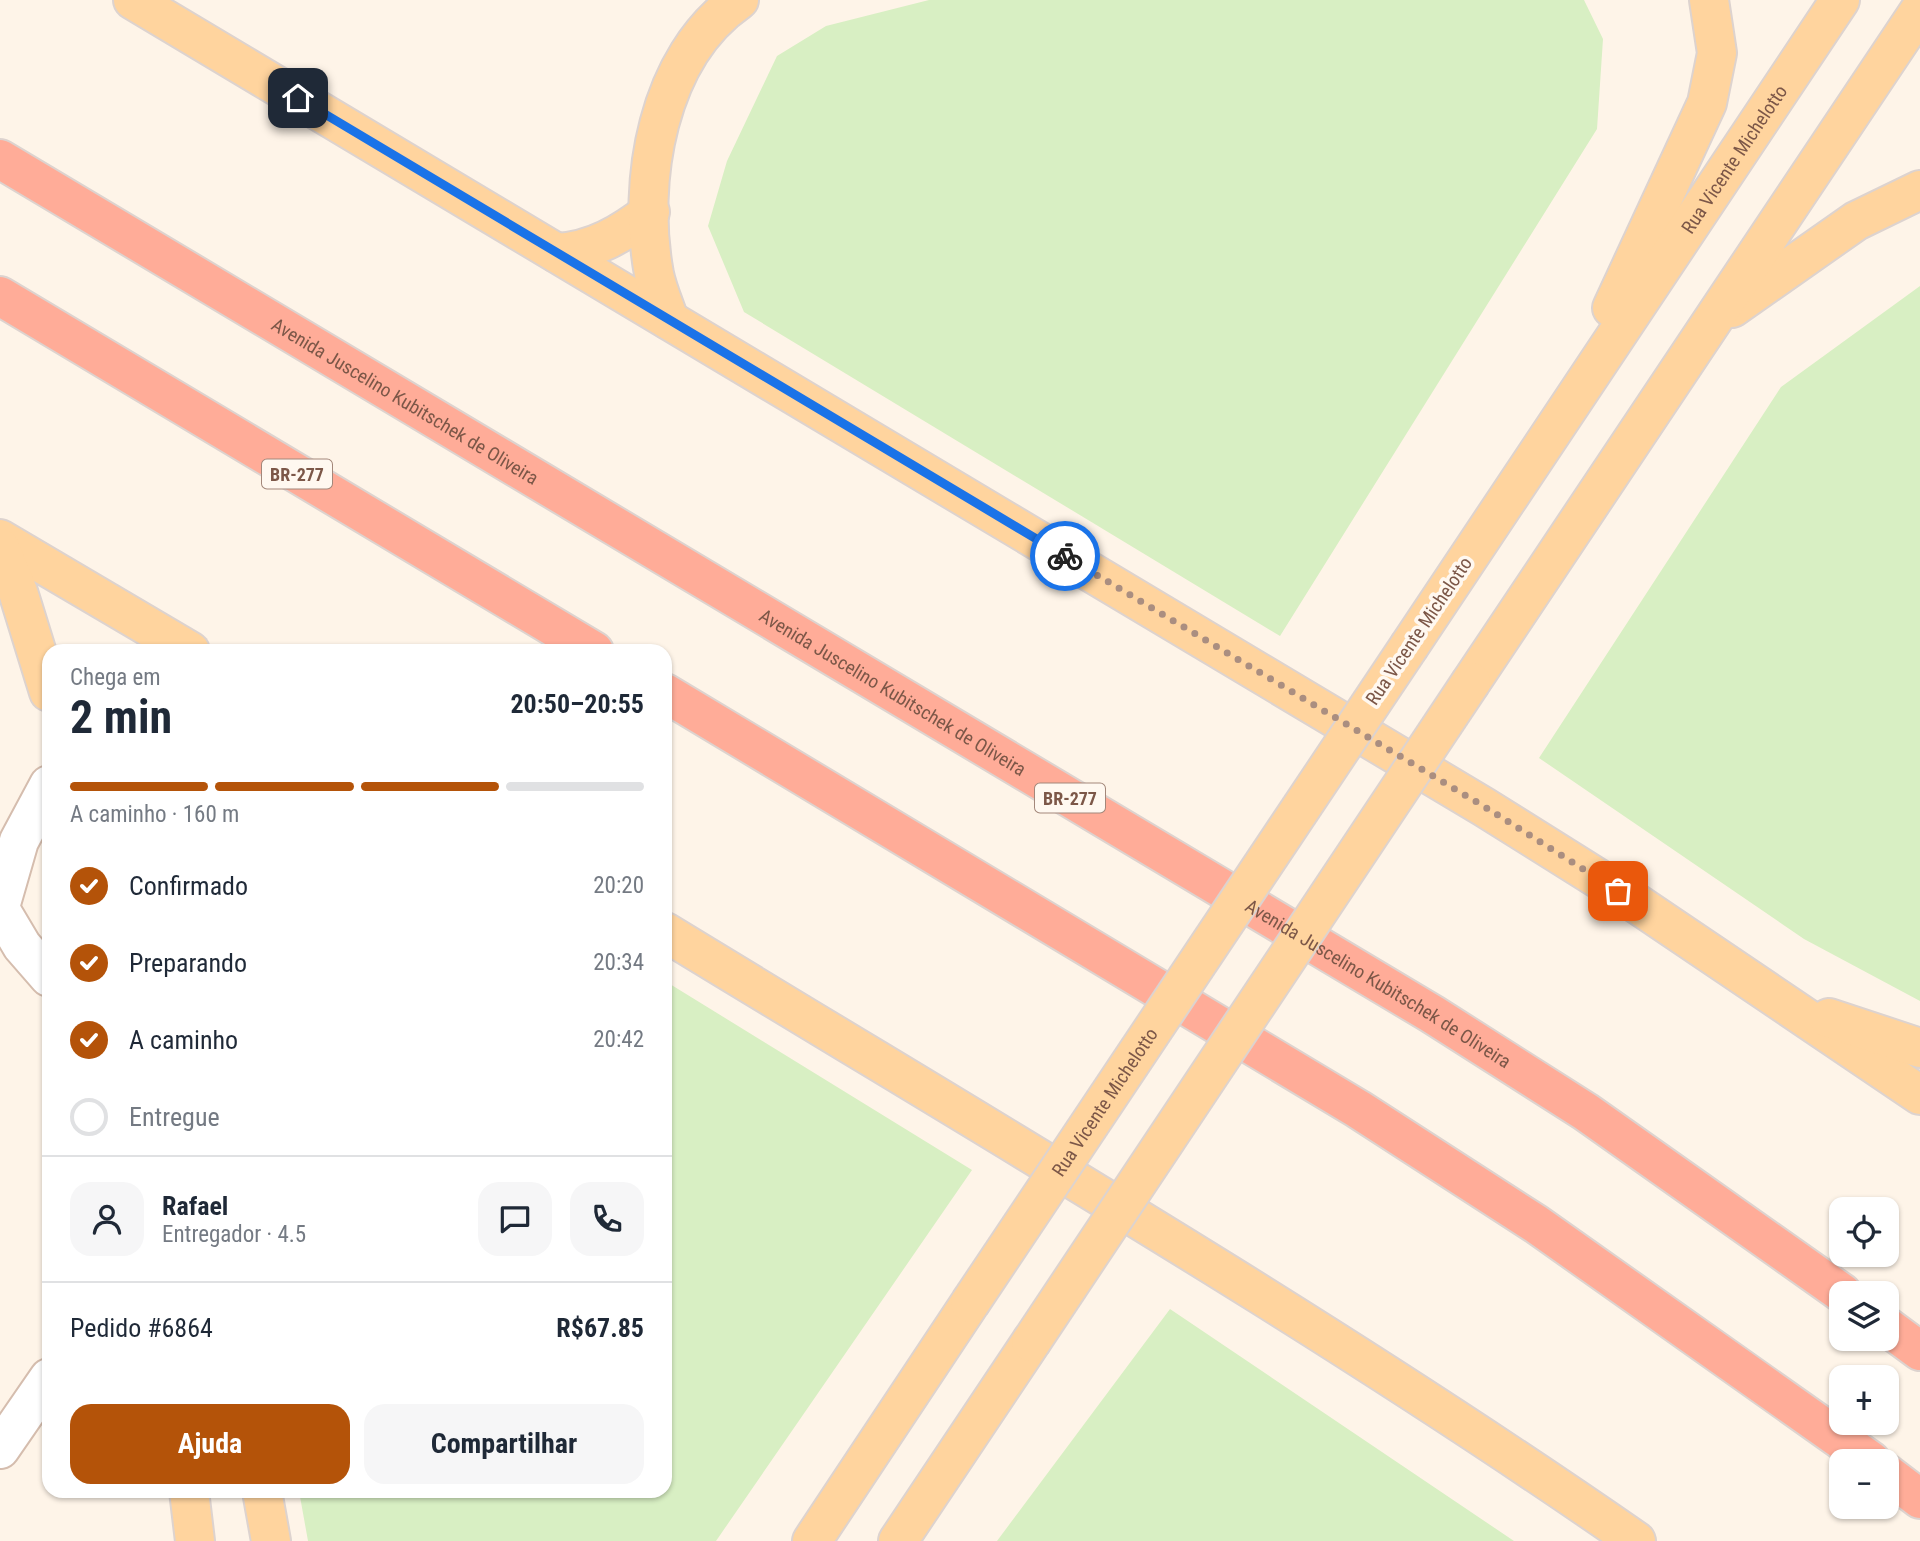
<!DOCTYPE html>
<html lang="pt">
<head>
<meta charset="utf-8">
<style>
	:root { --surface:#fff; --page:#f6f6f7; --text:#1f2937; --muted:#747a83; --line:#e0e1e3; --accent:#b45309 }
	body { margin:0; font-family:"Roboto Condensed",sans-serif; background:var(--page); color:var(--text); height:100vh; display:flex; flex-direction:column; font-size:26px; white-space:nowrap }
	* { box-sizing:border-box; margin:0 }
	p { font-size:23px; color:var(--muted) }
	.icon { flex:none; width:38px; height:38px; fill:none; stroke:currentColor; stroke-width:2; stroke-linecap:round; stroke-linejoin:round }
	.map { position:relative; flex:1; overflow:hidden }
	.panel { position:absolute; left:42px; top:644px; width:630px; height:854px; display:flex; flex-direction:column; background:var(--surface); border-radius:21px; box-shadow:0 2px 5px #0004 }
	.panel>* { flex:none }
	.buttons { position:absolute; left:1829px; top:1197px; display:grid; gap:14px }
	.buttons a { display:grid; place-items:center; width:70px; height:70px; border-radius:14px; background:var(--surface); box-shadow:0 2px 5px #0004; font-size:35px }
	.pin { position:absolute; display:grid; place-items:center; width:60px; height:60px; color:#fff; margin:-30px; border-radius:14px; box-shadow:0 4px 10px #0006 }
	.courier { position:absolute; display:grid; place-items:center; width:70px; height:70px; margin:-35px; border:5px solid #1a73e8; border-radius:50%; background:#fff; color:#222; box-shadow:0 2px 9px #0007 }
	.overview em { font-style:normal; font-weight:700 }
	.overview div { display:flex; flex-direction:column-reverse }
	.overview { display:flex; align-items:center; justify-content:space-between; height:119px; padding:0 28px }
	h1 { font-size:46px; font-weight:700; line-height:52px }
	.bar { display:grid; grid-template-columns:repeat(4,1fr); gap:10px 7px; align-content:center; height:84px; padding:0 28px }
	.bar i { height:9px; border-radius:5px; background:var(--line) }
	.bar .on { background:var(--accent) }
	.bar p { grid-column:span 4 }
	.line { display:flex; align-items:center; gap:18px; padding:0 28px; border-top:2px solid var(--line) }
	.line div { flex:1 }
	.round { display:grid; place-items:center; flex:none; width:74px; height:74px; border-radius:21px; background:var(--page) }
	ol { padding:0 28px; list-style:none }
	li { display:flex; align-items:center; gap:21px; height:77px }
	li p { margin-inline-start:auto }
	li .icon { padding:7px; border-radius:50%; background:var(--accent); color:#fff; stroke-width:4 }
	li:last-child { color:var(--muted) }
	li i { width:38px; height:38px; border:4px solid var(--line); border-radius:50% }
	.cta { display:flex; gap:14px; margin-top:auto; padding:14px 28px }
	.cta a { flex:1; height:80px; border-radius:21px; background:var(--accent); color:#fff; font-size:28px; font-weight:700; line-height:80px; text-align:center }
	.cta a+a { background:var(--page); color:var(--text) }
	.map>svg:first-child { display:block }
	.green { fill:#d8efc3 }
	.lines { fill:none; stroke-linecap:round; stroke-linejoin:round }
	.minor-casing { stroke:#d5bdae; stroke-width:42 }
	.major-casing { stroke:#ddd3cf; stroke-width:42 }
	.highway-casing { stroke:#ddd3cf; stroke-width:42 }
	.minor { stroke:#fff; stroke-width:38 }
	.major { stroke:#ffd49e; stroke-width:38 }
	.highway { stroke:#ffac98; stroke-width:38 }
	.major-bridge-casing { stroke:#ddd3cf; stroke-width:42; stroke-linecap:butt }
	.major-bridge { stroke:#ffd49e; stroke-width:38 }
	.done { stroke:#aa8e80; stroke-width:7; stroke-dasharray:0 12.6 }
	.route { stroke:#1a73e8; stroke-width:9 }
	.labels { text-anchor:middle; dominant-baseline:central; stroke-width:7; stroke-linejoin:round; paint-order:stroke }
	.shield { fill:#fff8f0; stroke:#a3877a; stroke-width:2 }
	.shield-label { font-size:18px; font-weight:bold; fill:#7c5748 }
	.street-label { font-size:19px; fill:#7c5748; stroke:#fff8f0 }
</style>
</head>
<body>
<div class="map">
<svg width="1920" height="1541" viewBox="0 0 1920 1541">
	<rect width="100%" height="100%" fill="#fef4e8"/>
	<!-- green -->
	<path class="green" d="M929 0H1584L1603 39 1597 129 1280 636 744 312 708 226 727 161 777 56 826 26Z
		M1920 286V1001L1804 939 1539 758 1781 387Z
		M665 981 972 1170 716 1541H308L299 1491H665Z
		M1170 1309 1514 1541H997Z"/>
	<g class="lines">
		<defs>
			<path id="minor" d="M0 907 19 841 49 785
				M0 909 22 946 49 977
				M0 1449 49 1378"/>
			<g id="major">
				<path d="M133 0 1484 807 1618 891 1920 1095"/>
				<path d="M557 253C593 251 622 234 650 212"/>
				<path d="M1612 308 1707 103 1717 53 1709 0"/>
				<path d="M1732 308 1856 221 1920 190"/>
				<path d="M669 320C664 305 657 289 654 274 637 181 657 57 739 0"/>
				<path d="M0 539 190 651"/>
				<path d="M0 548 18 592 49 692"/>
				<path id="s1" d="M1410 645 1840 0"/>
				<path d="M1471 682 1920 10"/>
				<path d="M665 932C991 1131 1322 1323 1636 1541"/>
				<path d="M1829 1018 1920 1048"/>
				<path d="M189 1491 195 1541"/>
				<path d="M262 1491 271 1541"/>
				<path d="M812 1541 970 1303"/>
				<path d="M898 1541 1031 1342"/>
			</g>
			<g id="highway">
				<path id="s2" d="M0 159 1432 1014 1586 1112 1842 1293"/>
				<path d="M0 296 594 651"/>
				<path d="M665 693 1358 1109 1536 1224 1871 1461"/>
				<path d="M1886 1326 1920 1351"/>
				<path d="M1886 1473 1920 1499"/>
			</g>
		</defs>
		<!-- minor casing -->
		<use href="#minor" class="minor-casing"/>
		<!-- major casing -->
		<use href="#major" class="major-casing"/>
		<!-- highway casing -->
		<use href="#highway" class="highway-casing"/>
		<!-- minor -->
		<use href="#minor" class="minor"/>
		<!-- major -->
		<use href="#major" class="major"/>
		<!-- highway -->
		<use href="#highway" class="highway"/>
		<defs>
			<g id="major-bridge">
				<path id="s3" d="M970 1303 1410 645"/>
				<path d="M1031 1342 1471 682"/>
			</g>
		</defs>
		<!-- major-bridge casing -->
		<use href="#major-bridge" class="major-bridge-casing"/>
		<!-- major-bridge -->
		<use href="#major-bridge" class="major-bridge"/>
	</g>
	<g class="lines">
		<!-- done -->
		<path class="done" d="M1065 556 1485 807 1618 891"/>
		<!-- route -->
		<path class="route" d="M298 98 1065 556"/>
	</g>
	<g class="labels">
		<!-- shield labels -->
		<g class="shield">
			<rect x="262" y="459.5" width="70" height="29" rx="5"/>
			<rect x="1035" y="783.5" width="70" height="29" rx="5"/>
		</g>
		<g class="shield-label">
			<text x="297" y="474">BR-277</text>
			<text x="1070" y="798">BR-277</text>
		</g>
		<!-- street labels -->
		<g class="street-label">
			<text stroke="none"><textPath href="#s1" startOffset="584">Rua Vicente Michelotto</textPath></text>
			<text stroke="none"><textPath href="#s2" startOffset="472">Avenida Juscelino Kubitschek de Oliveira</textPath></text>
			<text transform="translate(1419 631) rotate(-56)">Rua Vicente Michelotto</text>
			<text stroke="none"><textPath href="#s2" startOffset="1040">Avenida Juscelino Kubitschek de Oliveira</textPath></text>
			<text stroke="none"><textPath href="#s2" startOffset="1606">Avenida Juscelino Kubitschek de Oliveira</textPath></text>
			<text stroke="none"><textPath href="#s3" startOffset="242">Rua Vicente Michelotto</textPath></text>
		</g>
	</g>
</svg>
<div class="buttons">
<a><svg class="icon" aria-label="locate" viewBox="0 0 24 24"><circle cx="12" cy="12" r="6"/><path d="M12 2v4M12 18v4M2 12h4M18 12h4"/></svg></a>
<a><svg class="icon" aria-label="layers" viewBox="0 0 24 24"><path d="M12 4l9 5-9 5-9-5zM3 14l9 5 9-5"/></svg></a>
<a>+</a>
<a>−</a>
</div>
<div class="pin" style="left:1618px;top:891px;background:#ea580c"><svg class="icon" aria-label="bag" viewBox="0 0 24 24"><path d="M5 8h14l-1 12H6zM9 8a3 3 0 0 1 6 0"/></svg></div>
<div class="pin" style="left:298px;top:98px;background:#1f2937"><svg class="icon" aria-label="home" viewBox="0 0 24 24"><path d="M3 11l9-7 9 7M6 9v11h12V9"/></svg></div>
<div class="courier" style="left:1065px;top:556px"><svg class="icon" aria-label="bike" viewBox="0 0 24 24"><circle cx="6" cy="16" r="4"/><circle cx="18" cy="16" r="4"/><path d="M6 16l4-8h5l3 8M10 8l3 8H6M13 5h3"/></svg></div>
<section class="panel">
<div class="overview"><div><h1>2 min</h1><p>Chega em</p></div><em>20:50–20:55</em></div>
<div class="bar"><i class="on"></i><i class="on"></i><i class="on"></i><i></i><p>A caminho · 160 m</p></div>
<ol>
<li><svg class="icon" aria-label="check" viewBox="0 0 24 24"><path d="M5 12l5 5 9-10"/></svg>Confirmado<p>20:20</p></li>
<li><svg class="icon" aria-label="check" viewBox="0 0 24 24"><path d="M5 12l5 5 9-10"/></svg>Preparando<p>20:34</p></li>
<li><svg class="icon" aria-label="check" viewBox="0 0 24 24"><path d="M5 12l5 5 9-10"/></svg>A caminho<p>20:42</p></li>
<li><i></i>Entregue</li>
</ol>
<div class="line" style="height:126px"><a class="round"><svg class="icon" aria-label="person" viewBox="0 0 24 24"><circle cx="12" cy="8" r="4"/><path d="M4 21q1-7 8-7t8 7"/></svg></a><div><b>Rafael</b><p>Entregador · 4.5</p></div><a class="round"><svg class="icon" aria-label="chat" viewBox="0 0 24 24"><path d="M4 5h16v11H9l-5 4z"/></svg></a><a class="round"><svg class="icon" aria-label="phone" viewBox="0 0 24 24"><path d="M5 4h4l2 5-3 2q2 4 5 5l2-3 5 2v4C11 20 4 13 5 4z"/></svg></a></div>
<div class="line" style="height:91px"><div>Pedido #6864</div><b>R$67.85</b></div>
<div class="cta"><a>Ajuda</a><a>Compartilhar</a></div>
</section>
</div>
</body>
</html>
